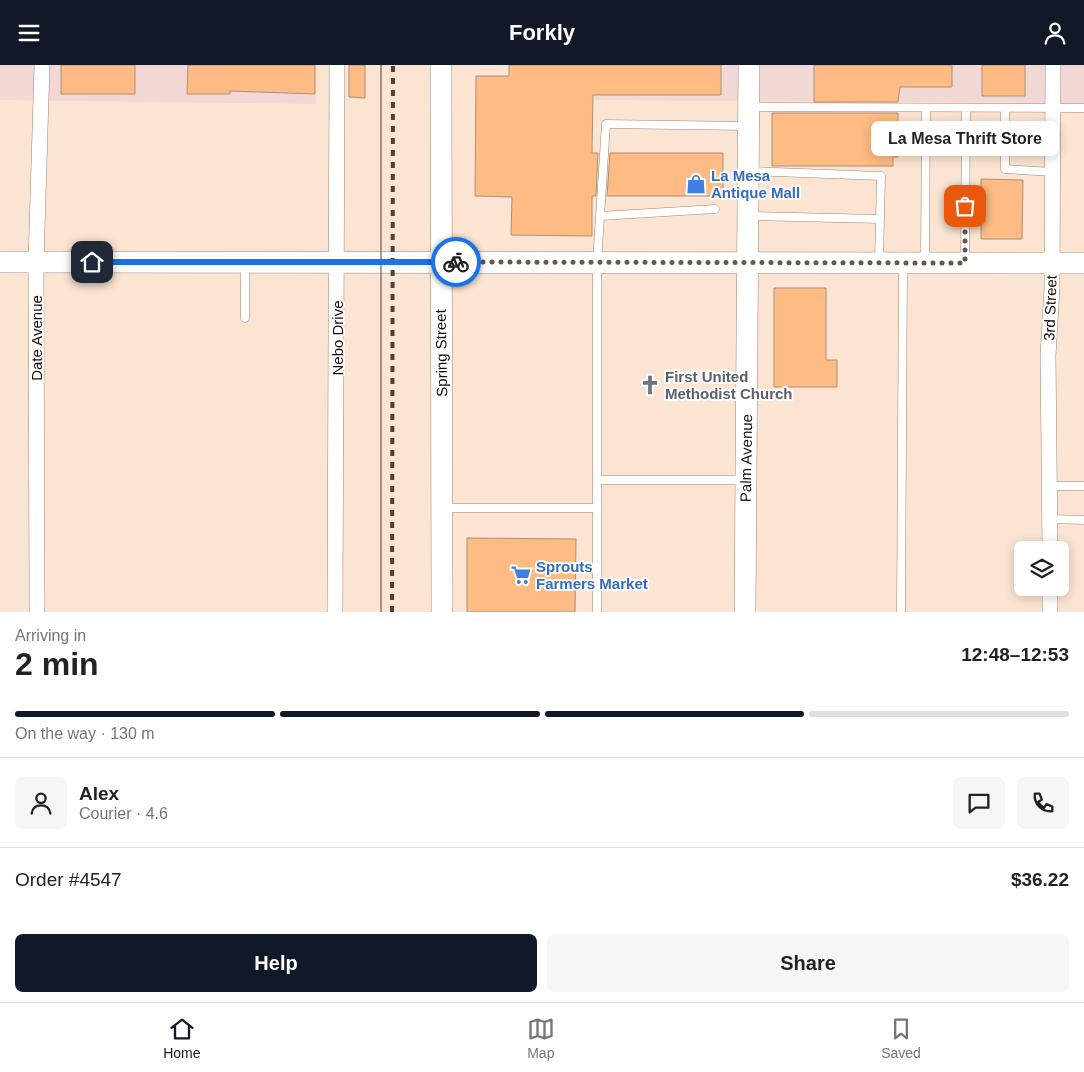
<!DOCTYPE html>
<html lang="en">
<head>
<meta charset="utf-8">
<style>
	:root { --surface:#fff; --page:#f6f6f6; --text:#222; --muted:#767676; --line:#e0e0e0; --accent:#111827 }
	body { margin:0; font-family:Helvetica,sans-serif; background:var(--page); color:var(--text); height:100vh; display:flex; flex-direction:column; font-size:19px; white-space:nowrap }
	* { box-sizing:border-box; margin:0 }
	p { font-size:16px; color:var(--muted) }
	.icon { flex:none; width:28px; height:28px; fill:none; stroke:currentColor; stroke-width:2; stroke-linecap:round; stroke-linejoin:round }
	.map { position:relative; height:547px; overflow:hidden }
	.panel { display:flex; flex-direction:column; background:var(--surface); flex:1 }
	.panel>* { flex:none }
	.controls { position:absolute; left:1014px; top:476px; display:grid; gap:10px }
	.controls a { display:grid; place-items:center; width:55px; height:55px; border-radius:8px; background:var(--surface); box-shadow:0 2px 12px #0003; font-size:25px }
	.pin { position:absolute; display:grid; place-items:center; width:42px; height:42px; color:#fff; margin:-21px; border-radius:10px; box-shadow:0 2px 8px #0006 }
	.courier { position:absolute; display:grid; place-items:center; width:50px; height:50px; margin:-25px; border:4px solid #1a73e8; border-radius:50%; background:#fff; color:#222; box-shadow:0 1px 6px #0007 }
	.bubble { position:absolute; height:35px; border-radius:8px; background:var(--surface); box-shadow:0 2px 12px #0003; font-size:16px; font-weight:800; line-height:35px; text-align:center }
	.overview em { font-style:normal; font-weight:800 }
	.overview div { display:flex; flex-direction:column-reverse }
	.overview { display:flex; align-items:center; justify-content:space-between; height:85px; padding:0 15px }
	h1 { font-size:32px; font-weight:800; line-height:38px }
	.bar { display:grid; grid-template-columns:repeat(4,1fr); gap:8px 5px; align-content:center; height:60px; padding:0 15px }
	.bar i { height:6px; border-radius:4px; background:var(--line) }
	.bar .active { background:var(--accent) }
	.bar p { grid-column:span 4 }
	.line { display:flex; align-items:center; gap:12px; padding:0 15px; border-top:1px solid var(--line) }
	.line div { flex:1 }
	.round { display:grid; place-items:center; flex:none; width:52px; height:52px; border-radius:8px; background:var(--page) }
	.action { display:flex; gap:10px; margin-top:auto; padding:10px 15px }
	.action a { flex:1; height:58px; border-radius:8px; background:var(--accent); color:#fff; font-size:20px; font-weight:800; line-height:58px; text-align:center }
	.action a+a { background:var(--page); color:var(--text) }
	header { display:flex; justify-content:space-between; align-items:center; height:65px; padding:0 15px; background:var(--accent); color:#fff; font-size:22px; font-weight:800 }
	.tabs { display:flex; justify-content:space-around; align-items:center; height:70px; border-top:1px solid var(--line); background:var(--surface); font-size:14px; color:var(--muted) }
	.tabs a { display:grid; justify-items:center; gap:2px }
	.tabs .active { color:var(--accent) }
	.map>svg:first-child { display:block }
	.commercial { fill:#f2d8d5 }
	.building { fill:#febb83; stroke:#ab907c }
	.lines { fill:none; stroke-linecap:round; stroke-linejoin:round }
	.lane-casing { stroke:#9f8571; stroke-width:9 }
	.street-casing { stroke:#9f8571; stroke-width:16 }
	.secondary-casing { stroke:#9f8571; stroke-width:22 }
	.lane { stroke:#fff; stroke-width:8 }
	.street { stroke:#fff; stroke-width:15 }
	.secondary { stroke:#fff; stroke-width:21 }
	.tram { stroke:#4d4037; stroke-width:1 }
	.rail { stroke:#4d4037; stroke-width:4; stroke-dasharray:6 6; stroke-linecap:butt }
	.done { stroke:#65574d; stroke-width:5; stroke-dasharray:0 9 }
	.route { stroke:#1a73e8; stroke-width:6 }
	.labels { text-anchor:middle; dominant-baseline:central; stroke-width:4; stroke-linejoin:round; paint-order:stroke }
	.shop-label { font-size:15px; font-weight:bold; fill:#366cbe; stroke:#fff; text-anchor:start }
	.street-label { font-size:15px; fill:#140b05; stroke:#fff }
	.worship-label { font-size:15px; font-weight:bold; fill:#5b616d; stroke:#fff; text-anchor:start }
</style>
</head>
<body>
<header><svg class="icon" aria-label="menu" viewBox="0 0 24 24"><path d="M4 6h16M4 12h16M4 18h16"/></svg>Forkly<svg class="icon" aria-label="person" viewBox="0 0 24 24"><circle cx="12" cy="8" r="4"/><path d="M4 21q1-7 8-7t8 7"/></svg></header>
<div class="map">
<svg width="1084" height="547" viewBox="0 0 1084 547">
	<rect width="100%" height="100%" fill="#fbe4d2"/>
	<!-- commercial -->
	<path class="commercial" d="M0 0H316V39L0 35Z
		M594 0H1084V38L595 35Z"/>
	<!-- building -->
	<path class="building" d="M61 0H135V29H61Z
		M188 0H315V29L230 26V29H187Z
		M349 0H365V33L349 32Z
		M509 0H721V30H593L592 88H598L596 131H592V171L511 170 512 132 475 131 476 11H509Z
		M814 0H952V22H900L898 37H814Z
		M982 0H1025V31H982Z
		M772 48H898V92H893V101H772Z
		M610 88H723V131H607Z
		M981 114 1023 115 1022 174H981Z
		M774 223H826V295H837V322H774Z
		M467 473 576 474 575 547H467Z"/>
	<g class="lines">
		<defs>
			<path id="lane" d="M751 42 1084 43
				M1005 43V104L1053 107
				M748 106 881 111 879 196
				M600 151 715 144
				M750 151 880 154
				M925 196 926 43
				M965 196 966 43
				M245 253V199
				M597 415H744
				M1049 421H1084
				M443 443H597
				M1050 454 1084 455
				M597 547V198L606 59 746 61
				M901 547 903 200"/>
			<path id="street" d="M1050 485 1048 291 1052 223 1053 0
				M1050 522V547
				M37 547 36 197 42 0
				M335 547 337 0"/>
			<path id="secondary" d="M441 0 442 547
				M0 197 1084 198
				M745 547 749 0"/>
		</defs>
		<!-- lane casing -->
		<use href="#lane" class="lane-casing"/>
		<!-- street casing -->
		<use href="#street" class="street-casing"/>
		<!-- secondary casing -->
		<use href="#secondary" class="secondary-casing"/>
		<!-- lane -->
		<use href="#lane" class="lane"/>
		<!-- street -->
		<use href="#street" class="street"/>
		<!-- secondary -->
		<use href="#secondary" class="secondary"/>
		<!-- tram -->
		<path class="tram" d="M381 547V0"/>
		<!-- rail -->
		<path class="rail" d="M392 547 393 0"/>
	</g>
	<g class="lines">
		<!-- done -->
		<path class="done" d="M456 197 965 198V141"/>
		<!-- route -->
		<path class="route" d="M92 197H456"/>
	</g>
	<!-- icons -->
	<defs>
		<symbol id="shop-bare" viewBox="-9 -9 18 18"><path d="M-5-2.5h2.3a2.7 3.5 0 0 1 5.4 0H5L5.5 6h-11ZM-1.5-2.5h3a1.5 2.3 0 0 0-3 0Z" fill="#3f7fe0" stroke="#fff" stroke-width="2.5" paint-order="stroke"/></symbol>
		<symbol id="church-bare" viewBox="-9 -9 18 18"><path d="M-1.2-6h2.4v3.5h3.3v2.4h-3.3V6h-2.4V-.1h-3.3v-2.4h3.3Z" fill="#6b7280" stroke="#fff" stroke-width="2.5" paint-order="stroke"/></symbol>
		<symbol id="supermarket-bare" viewBox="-9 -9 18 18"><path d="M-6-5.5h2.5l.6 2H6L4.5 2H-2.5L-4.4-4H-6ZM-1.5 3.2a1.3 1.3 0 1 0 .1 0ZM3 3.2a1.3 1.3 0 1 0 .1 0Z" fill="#3f7fe0" stroke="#fff" stroke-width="2.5" paint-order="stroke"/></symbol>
	</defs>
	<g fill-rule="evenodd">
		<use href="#shop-bare" x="682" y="105" width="28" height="28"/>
		<use href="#church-bare" x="636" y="306" width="28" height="28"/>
		<use href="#supermarket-bare" x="507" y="496" width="28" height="28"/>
	</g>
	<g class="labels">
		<!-- shop labels -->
		<g class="shop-label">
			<text x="711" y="110">La Mesa<tspan x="711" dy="17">Antique Mall</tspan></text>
			<text x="536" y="501">Sprouts<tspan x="536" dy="17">Farmers Market</tspan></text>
		</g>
		<!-- street labels -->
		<g class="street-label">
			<text transform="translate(1050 243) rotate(-88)">3rd Street</text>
			<text transform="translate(36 273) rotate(-90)">Date Avenue</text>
			<text transform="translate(337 273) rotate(-90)">Nebo Drive</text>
			<text transform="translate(441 288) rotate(-91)">Spring Street</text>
			<text transform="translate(746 393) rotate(-89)">Palm Avenue</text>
		</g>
		<!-- worship labels -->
		<g class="worship-label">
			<text x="665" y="311">First United<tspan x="665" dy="17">Methodist Church</tspan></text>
		</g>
	</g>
</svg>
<div class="controls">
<a><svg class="icon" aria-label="layers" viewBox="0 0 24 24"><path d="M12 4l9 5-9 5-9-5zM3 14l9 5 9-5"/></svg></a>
</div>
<div class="pin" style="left:965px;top:141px;background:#ea580c"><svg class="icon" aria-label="bag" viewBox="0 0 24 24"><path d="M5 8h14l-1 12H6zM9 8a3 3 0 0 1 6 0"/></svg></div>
<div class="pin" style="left:92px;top:197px;background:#1f2937"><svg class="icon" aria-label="home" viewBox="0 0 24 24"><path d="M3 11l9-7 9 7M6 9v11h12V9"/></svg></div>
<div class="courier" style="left:456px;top:197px"><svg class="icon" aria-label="bike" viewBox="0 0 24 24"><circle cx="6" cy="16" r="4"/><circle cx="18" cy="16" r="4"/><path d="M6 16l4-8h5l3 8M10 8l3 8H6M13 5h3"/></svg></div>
<div class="bubble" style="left:871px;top:56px;width:188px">La Mesa Thrift Store</div>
</div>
<section class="panel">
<div class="overview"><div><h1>2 min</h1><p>Arriving in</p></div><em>12:48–12:53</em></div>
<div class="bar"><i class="active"></i><i class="active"></i><i class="active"></i><i></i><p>On the way · 130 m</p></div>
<div class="line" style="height:90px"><a class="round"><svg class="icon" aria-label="person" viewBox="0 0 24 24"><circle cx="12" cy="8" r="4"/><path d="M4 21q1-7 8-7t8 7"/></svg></a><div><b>Alex</b><p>Courier · 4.6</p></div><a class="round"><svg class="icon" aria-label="chat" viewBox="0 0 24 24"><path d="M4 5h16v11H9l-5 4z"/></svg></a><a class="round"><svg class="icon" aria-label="phone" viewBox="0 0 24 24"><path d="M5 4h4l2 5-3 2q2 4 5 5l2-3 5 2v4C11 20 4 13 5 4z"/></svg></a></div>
<div class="line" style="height:65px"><div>Order #4547</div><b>$36.22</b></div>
<div class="action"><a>Help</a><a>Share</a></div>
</section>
<nav class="tabs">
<a class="active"><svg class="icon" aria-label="home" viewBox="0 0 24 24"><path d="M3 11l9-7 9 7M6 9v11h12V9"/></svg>Home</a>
<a><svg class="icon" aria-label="map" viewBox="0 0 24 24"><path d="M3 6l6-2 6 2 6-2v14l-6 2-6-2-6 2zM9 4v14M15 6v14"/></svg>Map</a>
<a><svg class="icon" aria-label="saved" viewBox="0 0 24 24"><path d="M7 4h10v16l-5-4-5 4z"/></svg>Saved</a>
</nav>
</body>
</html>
